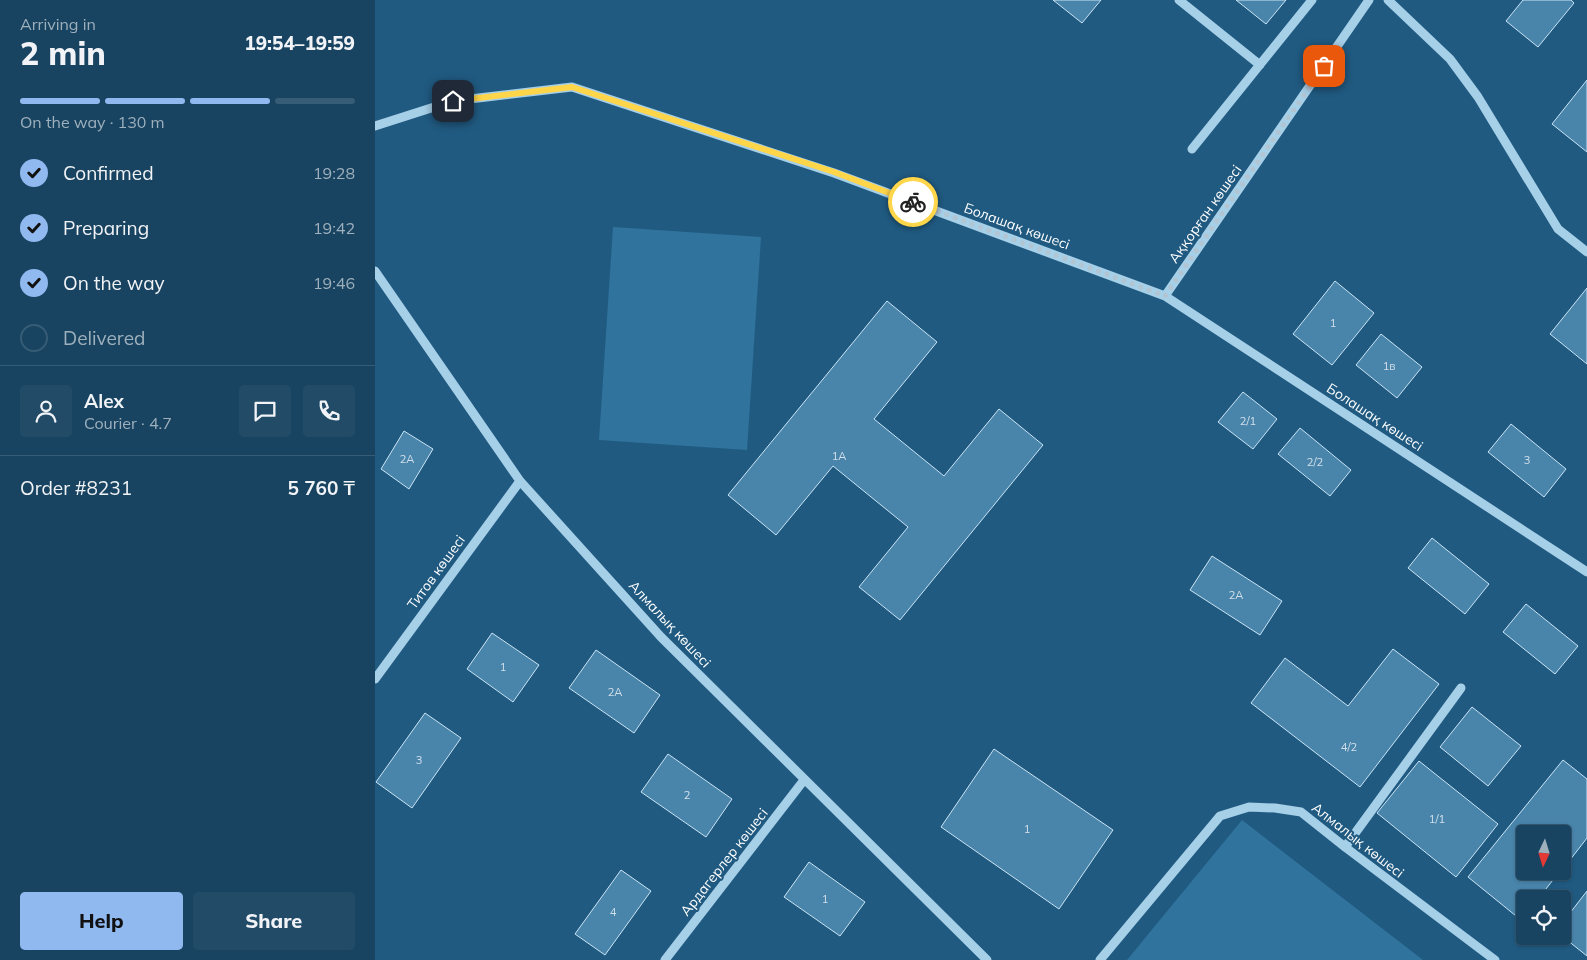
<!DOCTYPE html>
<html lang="en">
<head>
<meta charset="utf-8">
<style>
	:root { --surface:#184461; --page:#214b67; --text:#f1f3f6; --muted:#9fb0bd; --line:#365c76; --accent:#90b9f0 }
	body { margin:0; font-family:Mulish,sans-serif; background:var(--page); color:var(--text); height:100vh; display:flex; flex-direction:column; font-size:19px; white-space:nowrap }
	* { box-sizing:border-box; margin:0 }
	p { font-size:16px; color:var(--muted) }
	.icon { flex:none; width:28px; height:28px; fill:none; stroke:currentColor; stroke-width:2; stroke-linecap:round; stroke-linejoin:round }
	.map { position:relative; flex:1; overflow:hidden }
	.drawer { display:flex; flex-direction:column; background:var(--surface); width:375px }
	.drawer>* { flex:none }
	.needle { width:32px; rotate:184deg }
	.fabs { position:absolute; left:1141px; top:825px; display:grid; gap:10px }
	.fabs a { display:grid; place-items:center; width:55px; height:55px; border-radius:5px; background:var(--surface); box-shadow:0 1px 4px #0004,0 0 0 1px var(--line); font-size:25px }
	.pin { position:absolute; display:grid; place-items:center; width:42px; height:42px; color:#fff; margin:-21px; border-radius:10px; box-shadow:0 2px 8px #0006 }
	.courier { position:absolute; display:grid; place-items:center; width:50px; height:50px; margin:-25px; border:4px solid #ffd54a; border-radius:50%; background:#fff; color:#222; box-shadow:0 1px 6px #0007 }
	.summary em { font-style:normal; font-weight:800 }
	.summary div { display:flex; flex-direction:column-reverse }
	.summary { display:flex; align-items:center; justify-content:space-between; height:85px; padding:0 20px }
	h1 { font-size:32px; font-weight:800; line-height:38px }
	.bar { display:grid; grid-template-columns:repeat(4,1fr); gap:8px 5px; align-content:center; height:60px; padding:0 20px }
	.bar i { height:6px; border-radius:4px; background:var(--line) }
	.bar .on { background:var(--accent) }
	.bar p { grid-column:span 4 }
	.line { display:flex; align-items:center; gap:12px; padding:0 20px; border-top:1px solid var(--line) }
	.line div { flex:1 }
	.round { display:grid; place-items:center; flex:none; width:52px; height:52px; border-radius:5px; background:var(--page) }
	ol { padding:0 20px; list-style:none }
	li { display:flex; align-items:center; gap:15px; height:55px }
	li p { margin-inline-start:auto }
	li .icon { padding:5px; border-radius:50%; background:var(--accent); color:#111; stroke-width:4 }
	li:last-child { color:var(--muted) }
	li i { width:28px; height:28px; border:2px solid var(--line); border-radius:50% }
	.cta { display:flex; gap:10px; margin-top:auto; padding:10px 20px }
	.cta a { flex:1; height:58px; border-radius:5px; background:var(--accent); color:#111; font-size:20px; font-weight:800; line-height:58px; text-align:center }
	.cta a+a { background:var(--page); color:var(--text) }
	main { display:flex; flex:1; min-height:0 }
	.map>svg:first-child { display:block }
	.green { fill:#30739d }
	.building { fill:#4984ab; stroke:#cae5f6 }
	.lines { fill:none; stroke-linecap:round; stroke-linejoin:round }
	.minor { stroke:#a6cfe8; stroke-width:9 }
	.done { stroke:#b1c5d3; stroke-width:5; stroke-dasharray:0 9 }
	.route { stroke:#ffd54a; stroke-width:6 }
	.labels { text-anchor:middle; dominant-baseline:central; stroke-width:4; stroke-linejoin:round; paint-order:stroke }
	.number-label { font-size:11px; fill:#d2e0ea }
	.street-label { font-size:14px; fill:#fff; stroke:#205a81 }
</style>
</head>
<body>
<main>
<section class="drawer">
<div class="summary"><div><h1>2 min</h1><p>Arriving in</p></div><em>19:54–19:59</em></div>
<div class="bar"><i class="on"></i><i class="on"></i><i class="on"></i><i></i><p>On the way · 130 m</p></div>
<ol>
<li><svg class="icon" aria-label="check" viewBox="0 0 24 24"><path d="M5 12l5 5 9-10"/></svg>Confirmed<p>19:28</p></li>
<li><svg class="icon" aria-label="check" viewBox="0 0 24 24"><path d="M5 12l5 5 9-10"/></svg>Preparing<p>19:42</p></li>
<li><svg class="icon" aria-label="check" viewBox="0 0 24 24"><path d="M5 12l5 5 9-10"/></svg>On the way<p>19:46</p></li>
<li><i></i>Delivered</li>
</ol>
<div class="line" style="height:90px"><a class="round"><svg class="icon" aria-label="person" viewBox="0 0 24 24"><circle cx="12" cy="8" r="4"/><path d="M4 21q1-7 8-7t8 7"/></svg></a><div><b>Alex</b><p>Courier · 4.7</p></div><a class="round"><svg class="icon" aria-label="chat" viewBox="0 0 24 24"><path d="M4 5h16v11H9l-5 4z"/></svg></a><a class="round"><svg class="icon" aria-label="phone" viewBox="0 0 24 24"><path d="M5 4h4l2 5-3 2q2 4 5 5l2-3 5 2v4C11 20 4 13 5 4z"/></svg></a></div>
<div class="line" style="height:65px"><div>Order #8231</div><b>5 760 ₸</b></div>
<div class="cta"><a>Help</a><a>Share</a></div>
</section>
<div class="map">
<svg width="1212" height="960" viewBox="0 0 1212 960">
	<rect width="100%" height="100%" fill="#205a81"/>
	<!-- green -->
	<path class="green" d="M238 227 386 237 372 450 224 440Z
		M867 820 1048 960H752Z"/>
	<!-- building -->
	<path class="building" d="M678 0H726L707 23Z
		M861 0H911L891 24Z
		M1148 0H1196L1199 3 1163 47 1131 21Z
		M1212 80V152L1177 124Z
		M960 281 999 313 957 365 918 334Z
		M1212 288V364L1175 334Z
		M512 301 562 342 499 419 569 476 624 409 668 445 525 620 484 587 533 527 458 466 401 535 353 495Z
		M1006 334 1047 367 1022 398 981 365Z
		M868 392 902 419 878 449 843 422Z
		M1136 424 1191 469 1169 497 1113 452Z
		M925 428 976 470 955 496 903 454Z
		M29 431 58 449 34 489 6 469Z
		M1057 538 1114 584 1090 614 1033 568Z
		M837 556 907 601 885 635 815 590Z
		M1151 604 1203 646 1180 674 1128 632Z
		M117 633 164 665 138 702 92 669Z
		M1018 649 1064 684 985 787 876 703 910 658 973 706Z
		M221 650 285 695 259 733 194 688Z
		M1097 707 1146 746 1113 786 1065 747Z
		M50 713 86 738 37 808 1 782Z
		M619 749 738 830 684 909 566 827Z
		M293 754 357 799 331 837 266 792Z
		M1188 760 1212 779V838L1188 869V834H1150V871H1185L1163 899H1150V915L1146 920 1093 877Z
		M1044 761 1123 824 1081 877 1002 813Z
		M434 862 490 902 465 936 409 897Z
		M246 870 276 891 230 955 200 934Z
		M1212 891V956L1187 936 1188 922Z"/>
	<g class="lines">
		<!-- minor -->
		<path class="minor" d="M804 0 885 65
			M1013 0 1075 59 1103 97 1183 229 1212 252
			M0 126 78 101 197 87 459 173 790 296 1212 572
			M817 149 937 0
			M0 271 145 481 286 637 612 960
			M790 296 994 0
			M0 679 145 481
			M970 847 1086 688
			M290 960 429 780
			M725 960 845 816 874 807 900 808 926 812 970 847 1120 960"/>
	</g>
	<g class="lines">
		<!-- done -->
		<path class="done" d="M538 202 790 296 949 66"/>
		<!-- route -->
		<path class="route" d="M78 101 197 87 459 172 538 202"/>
	</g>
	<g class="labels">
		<!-- number labels -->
		<g class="number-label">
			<text x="958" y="323">1</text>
			<text x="1014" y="366">1в</text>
			<text x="873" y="421">2/1</text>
			<text x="464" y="456">1А</text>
			<text x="32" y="459">2А</text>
			<text x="1152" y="460">3</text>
			<text x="940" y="462">2/2</text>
			<text x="861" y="595">2А</text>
			<text x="128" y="667">1</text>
			<text x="240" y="692">2А</text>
			<text x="974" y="747">4/2</text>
			<text x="44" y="760">3</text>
			<text x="312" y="795">2</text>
			<text x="1062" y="819">1/1</text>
			<text x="652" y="829">1</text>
			<text x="450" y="899">1</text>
			<text x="238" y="912">4</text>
		</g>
		<!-- street labels -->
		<g class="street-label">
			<text transform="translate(830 214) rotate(-55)">Аққорған көшесі</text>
			<text transform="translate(642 226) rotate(20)">Болашақ көшесі</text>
			<text transform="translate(1000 417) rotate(33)">Болашақ көшесі</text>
			<text transform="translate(61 572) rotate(-54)">Титов көшесі</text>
			<text transform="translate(295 624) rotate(47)">Алмалық көшесі</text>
			<text transform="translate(983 840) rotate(38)">Алмалық көшесі</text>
			<text transform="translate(349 862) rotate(-52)">Ардагерлер көшесі</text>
		</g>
	</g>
</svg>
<div class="fabs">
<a><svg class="needle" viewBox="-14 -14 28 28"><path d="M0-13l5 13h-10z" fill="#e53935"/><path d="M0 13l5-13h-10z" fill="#9fb0bd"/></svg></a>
<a><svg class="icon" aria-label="locate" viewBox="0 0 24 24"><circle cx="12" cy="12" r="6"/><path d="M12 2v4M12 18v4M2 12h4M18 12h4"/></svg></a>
</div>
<div class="pin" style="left:949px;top:66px;background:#ea580c"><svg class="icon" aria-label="bag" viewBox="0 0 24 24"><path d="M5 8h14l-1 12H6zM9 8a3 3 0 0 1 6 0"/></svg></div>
<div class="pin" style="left:78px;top:101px;background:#1f2937"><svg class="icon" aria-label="home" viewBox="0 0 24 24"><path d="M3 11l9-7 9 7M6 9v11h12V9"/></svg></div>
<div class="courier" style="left:538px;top:202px"><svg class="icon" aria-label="bike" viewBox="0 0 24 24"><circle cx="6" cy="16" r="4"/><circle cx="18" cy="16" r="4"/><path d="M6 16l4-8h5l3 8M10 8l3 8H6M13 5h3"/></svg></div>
</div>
</main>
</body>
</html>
